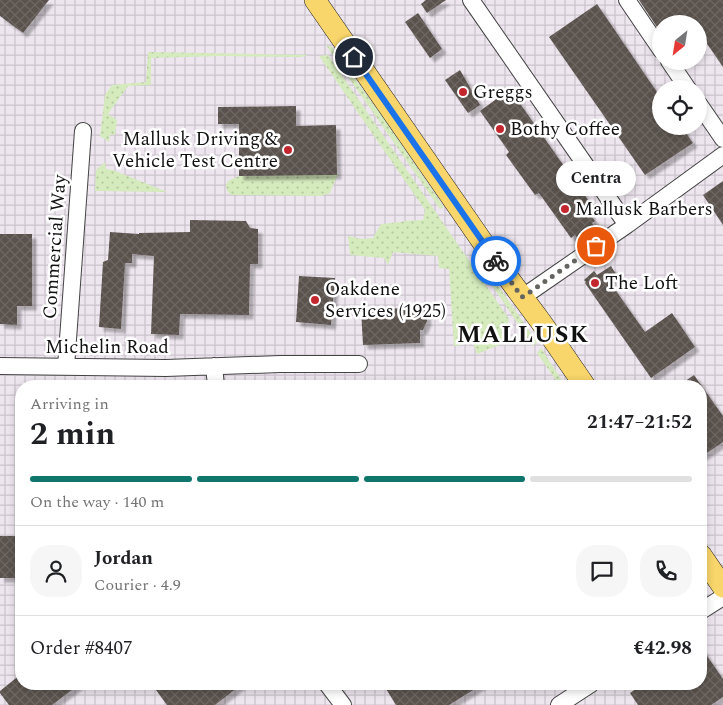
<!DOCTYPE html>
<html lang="en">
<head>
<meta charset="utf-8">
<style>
	:root { --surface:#fff; --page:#f6f6f6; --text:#202124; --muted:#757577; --line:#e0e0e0; --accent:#0f766e }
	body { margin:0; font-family:Spectral,serif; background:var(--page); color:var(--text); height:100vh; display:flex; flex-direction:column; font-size:19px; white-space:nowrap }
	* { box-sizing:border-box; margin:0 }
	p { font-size:16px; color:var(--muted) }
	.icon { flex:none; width:28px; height:28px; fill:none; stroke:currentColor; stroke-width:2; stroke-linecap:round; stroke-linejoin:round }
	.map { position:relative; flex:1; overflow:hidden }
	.drawer { position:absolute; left:15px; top:380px; width:692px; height:310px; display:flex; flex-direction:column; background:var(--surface); border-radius:20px; box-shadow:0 2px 8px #0003 }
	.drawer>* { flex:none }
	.needle { width:32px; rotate:210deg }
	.fabs { position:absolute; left:652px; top:15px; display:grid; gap:10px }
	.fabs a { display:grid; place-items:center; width:55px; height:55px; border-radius:50%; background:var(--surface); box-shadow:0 2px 8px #0003; font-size:25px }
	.pin { position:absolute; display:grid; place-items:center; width:42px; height:42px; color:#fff; margin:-21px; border:2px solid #fff; border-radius:50%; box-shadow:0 1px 5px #0007 }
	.courier { position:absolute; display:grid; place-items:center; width:50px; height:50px; margin:-25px; border:4px solid #1a73e8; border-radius:50%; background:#fff; color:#222; box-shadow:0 1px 6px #0007 }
	.bubble { position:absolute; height:35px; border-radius:18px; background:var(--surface); box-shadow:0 2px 8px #0003; font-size:16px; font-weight:700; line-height:35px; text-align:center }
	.summary em { font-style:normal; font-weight:700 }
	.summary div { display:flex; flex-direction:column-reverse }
	.summary { display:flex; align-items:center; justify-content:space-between; height:85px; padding:0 15px }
	h1 { font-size:32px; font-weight:700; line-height:38px }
	.bar { display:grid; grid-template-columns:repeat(4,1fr); gap:8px 5px; align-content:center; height:60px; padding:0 15px }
	.bar i { height:6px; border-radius:4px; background:var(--line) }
	.bar .on { background:var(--accent) }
	.bar p { grid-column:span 4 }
	.line { display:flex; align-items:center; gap:12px; padding:0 15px; border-top:1px solid var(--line) }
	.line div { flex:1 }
	.round { display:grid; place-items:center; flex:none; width:52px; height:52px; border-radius:20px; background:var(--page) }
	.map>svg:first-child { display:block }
	.industrial { fill:url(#industrial-grid); fill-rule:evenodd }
	.grass { fill:url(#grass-dots) }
	.building { fill:url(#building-cross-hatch); filter:url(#shadow) }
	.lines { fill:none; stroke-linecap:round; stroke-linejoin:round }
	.minor-casing { stroke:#444; stroke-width:18 }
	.major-casing { stroke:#222; stroke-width:22 }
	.minor { stroke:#fff; stroke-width:16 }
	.major { stroke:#f9d66b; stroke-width:21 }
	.done { stroke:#646461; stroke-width:5; stroke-dasharray:0 9 }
	.route { stroke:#1a73e8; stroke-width:6 }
	.poi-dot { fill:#c4262e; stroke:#fff; stroke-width:2 }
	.labels { text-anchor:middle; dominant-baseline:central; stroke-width:5; stroke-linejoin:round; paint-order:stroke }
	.poi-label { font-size:19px; fill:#111; stroke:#fff; text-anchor:start }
	.street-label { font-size:19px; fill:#111; stroke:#fff }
	.district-label { font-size:24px; font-weight:bold; letter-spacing:1px; fill:#111; stroke:#fff }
</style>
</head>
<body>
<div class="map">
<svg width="723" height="705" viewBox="0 0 723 705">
	<defs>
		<pattern id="industrial-grid" width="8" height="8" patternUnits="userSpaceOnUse" patternTransform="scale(1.25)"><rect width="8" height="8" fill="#eee6ef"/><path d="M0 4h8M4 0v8" fill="none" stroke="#cbc4cc"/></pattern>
		<pattern id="grass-dots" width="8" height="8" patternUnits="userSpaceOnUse" patternTransform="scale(1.25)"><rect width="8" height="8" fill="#d5ebbd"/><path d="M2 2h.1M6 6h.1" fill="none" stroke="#b6c8a1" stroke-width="1.8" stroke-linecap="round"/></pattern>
		<pattern id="building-cross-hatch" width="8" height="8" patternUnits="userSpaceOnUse" patternTransform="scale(1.25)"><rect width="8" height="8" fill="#5a524d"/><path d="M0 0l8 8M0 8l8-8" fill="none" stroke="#6d6662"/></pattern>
		<filter id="shadow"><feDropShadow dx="4.5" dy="4.5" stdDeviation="1" flood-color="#0004"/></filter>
	</defs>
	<rect width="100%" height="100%" fill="#fffdf5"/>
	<!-- industrial -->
	<path class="industrial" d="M0 0H723V705H0ZM661 24H699V61H661ZM661 89H699V126H661ZM21 386H701V684H21Z"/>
	<!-- grass -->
	<path class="grass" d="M326 45 332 47 382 116 444 207 440 209Z
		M148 52H149L308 55 301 57 221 56 151 58V85L128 86 108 114 117 120 115 135H110L109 142 100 136 105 95 112 85 146 82Z
		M328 55 509 319 504 343 477 354 473 343 454 346 449 269 439 268 438 256 393 252 388 265 384 258 350 255 348 236 362 239 373 238 381 224 401 222 404 221 423 220 425 210 319 56Z
		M105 162 106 169 113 170 167 192 95 191 96 170Z
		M338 174 330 193 321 196 231 195 227 191 226 185 228 181 239 176Z
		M485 275 499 287 537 342 533 346Z
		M541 348 563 382 562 386H560L537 353Z"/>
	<!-- building -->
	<path class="building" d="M0 0H49L23 33 0 16Z
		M426 0H446L427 13 421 4Z
		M639 0H723V67L699 32V24H661V33Z
		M597 4 661 98V126H681L693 143 645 175 549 37Z
		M418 13 442 49 430 58 405 22Z
		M460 70 480 105 468 113 445 80Z
		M506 92 512 100 516 98 593 207 587 210 595 221 592 223 597 230 580 242 575 235 571 238 539 193 535 195 506 155 509 152 480 111Z
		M296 106V126L336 125 337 175 239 176V124H218V107Z
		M723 181V225L703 195Z
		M190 220 246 221 250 228 258 229V264H250L249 315 180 314 179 335 151 334 154 256 132 254V263H125L121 329 99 327 103 262 108 260 110 232 139 234V233L190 232Z
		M0 234H32V306H17V325L0 324Z
		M611 266 617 276 609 281 645 332 672 313 695 347 651 378 585 283 586 282 584 280 594 271 597 275Z
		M299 276 335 278 331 325 296 322Z
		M426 307 427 321 423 330H420V343L363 345 361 310Z
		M694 375 723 416V442L701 457V386H678Z
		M0 536H21V578H0Z
		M701 647 723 679V697L711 705H638L630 693 643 684H701Z
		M21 674V684H80L52 705H9L0 693V691Z
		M164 684H242L215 705H167L156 690Z
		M383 684H483L449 705H396Z"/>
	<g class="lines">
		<defs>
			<path id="minor" d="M471 0 627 225
				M627 0 661 50
				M669 61 688 89
				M699 104 723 139
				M522 297 530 292 627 225 723 155
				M0 366 166 368 280 364H359
				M214 366 216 386
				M66 367 83 131
				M701 611 723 597
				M327 684 343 705
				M559 705 591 684"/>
			<path id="major" d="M315 0 495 260 541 322 585 386
				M701 555 723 587"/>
		</defs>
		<!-- minor casing -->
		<use href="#minor" class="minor-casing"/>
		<!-- major casing -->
		<use href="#major" class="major-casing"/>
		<!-- minor -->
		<use href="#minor" class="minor"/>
		<!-- major -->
		<use href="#major" class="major"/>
	</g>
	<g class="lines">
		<!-- done -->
		<path class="done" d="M496 261 522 297 530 292 596 246"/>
		<!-- route -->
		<path class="route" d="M354 57 496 261"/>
	</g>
	<!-- markers -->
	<g class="poi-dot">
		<circle cx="463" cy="92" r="5"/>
		<circle cx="500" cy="129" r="5"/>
		<circle cx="288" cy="150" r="5"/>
		<circle cx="565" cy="209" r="5"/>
		<circle cx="595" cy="283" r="5"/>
		<circle cx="315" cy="300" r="5"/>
	</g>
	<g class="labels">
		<!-- poi labels -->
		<g class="poi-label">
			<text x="473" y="92">Greggs</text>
			<text x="510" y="129">Bothy Coffee</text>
			<text x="278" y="139" text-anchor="end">Mallusk Driving &amp;<tspan x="278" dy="22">Vehicle Test Centre</tspan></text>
			<text x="575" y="209">Mallusk Barbers</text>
			<text x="605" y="283">The Loft</text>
			<text x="325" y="289">Oakdene<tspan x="325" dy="22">Services (1925)</tspan></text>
		</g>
		<!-- street labels -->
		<g class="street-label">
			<text transform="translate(55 247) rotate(-86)">Commercial Way</text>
			<text x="107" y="347">Michelin Road</text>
		</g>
		<!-- district labels -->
		<g class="district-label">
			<text x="523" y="335">MALLUSK</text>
		</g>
	</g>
</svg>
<div class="fabs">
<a><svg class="needle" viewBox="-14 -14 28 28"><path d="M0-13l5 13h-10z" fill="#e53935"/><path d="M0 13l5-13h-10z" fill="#757577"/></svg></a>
<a><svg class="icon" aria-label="locate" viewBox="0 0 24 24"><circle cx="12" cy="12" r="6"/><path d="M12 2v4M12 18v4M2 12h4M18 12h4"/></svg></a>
</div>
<div class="pin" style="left:596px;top:246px;background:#ea580c"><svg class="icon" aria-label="bag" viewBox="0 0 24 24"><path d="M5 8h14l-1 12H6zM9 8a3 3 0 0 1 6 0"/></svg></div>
<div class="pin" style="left:354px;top:57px;background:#1f2937"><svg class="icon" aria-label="home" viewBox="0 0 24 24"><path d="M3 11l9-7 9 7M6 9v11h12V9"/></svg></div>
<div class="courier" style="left:496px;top:261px"><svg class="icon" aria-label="bike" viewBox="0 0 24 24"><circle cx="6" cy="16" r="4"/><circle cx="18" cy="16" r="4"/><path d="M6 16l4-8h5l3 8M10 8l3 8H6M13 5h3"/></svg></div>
<div class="bubble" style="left:556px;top:161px;width:80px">Centra</div>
<section class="drawer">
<div class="summary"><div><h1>2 min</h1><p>Arriving in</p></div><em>21:47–21:52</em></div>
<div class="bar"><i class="on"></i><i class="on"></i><i class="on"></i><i></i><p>On the way · 140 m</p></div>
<div class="line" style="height:90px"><a class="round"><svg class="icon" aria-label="person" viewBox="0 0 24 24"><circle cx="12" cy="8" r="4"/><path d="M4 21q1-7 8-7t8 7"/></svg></a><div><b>Jordan</b><p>Courier · 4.9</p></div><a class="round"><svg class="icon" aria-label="chat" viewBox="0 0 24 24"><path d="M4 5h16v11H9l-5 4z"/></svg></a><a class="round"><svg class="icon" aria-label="phone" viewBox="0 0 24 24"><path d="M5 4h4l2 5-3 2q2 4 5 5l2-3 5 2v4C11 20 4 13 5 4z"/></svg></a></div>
<div class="line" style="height:65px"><div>Order #8407</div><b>€42.98</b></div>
</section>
</div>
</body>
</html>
